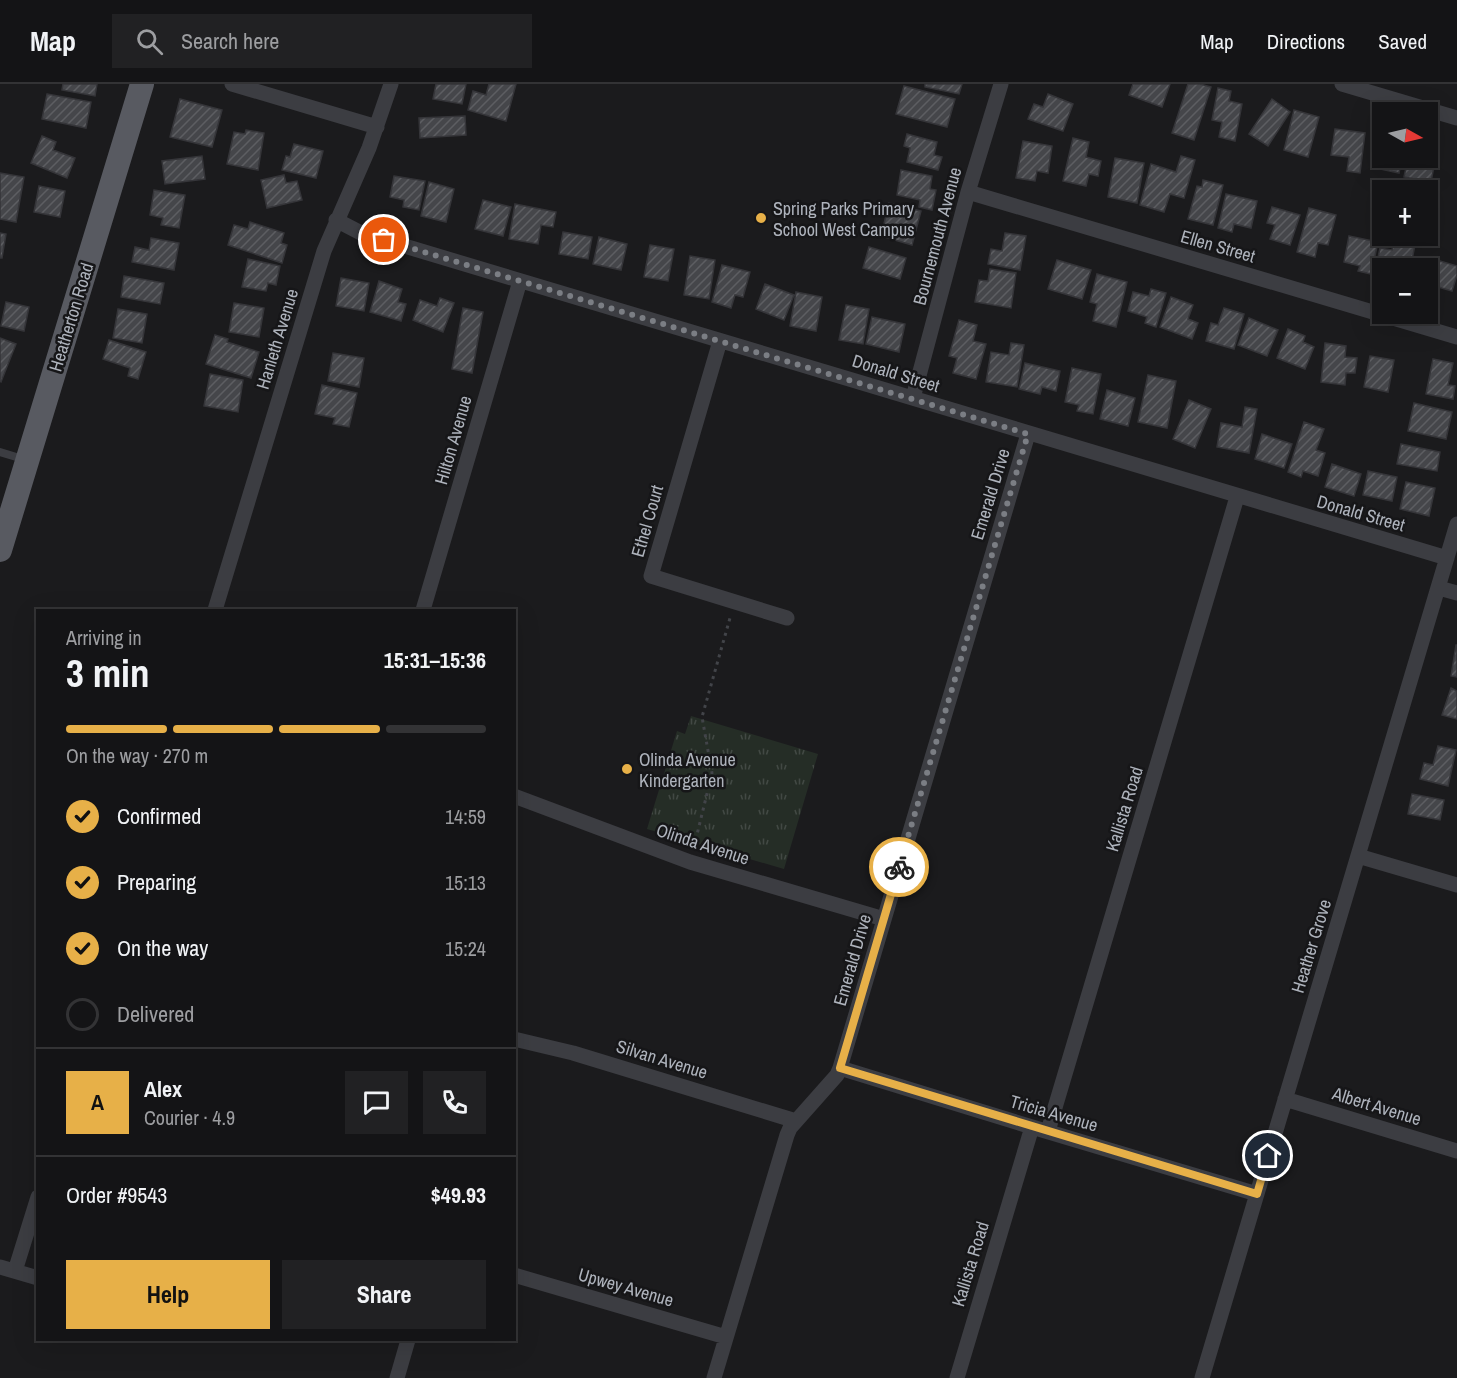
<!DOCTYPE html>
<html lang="en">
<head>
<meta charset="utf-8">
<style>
	:root { --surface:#141416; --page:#212123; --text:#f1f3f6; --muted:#9d9ea1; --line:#333335; --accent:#e7b048 }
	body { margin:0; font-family:"Archivo Narrow",sans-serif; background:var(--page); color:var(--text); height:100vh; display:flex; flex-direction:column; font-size:22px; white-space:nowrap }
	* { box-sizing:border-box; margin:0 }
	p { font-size:20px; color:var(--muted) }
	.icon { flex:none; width:33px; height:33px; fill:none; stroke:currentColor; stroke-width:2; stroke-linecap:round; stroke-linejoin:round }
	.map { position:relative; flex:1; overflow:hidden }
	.details { position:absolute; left:36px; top:525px; width:480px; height:732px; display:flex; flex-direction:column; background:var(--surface); border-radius:0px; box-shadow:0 6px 24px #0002,0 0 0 2px var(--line) }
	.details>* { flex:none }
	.needle { width:39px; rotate:98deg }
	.buttons { position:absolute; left:1372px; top:18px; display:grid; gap:12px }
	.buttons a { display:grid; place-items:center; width:66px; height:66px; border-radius:0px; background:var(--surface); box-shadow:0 6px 24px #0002,0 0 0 2px var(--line); font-size:30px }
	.pin { position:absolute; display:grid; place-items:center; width:51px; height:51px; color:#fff; margin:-26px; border:3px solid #fff; border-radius:50%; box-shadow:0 2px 6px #0007 }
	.courier { position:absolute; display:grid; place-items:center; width:60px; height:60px; margin:-30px; border:4px solid #e7b048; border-radius:50%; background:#fff; color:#222; box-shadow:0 2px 8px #0007 }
	.head em { font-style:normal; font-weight:800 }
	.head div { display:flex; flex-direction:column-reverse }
	.head { display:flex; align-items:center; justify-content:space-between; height:102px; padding:0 30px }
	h1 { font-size:39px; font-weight:800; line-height:45px }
	.bar { display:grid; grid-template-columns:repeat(4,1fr); gap:9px 6px; align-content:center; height:72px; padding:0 30px }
	.bar i { height:8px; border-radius:4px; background:var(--line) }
	.bar .selected { background:var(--accent) }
	.bar p { grid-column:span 4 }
	.line { display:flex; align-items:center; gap:15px; padding:0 30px; border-top:2px solid var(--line) }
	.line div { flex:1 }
	.round { display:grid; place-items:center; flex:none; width:63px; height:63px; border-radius:0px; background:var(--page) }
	ol { padding:0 30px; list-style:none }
	li { display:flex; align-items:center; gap:18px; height:66px }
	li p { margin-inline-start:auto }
	li .icon { padding:6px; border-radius:50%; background:var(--accent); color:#111; stroke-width:4 }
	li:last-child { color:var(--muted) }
	li i { width:33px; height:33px; border:3px solid var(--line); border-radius:50% }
	.cta { display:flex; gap:12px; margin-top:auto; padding:12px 30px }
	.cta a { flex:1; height:69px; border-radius:0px; background:var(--accent); color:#111; font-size:24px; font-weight:800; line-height:69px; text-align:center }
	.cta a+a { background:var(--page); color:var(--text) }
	header { display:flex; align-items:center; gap:36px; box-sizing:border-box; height:84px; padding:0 30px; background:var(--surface); border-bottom:2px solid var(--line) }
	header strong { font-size:28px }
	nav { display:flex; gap:33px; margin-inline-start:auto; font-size:21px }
	.search { width:420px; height:54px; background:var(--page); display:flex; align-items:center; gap:15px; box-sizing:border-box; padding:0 21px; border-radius:0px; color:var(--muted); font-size:22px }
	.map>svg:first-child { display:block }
	.park { fill:url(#park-tufts) }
	.building { fill:url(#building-hatch); stroke:#353539; stroke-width:1.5 }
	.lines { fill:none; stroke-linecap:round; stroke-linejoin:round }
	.path { stroke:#424449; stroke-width:3; stroke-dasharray:3 4.5; stroke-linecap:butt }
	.service { stroke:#3c3d42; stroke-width:8 }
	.minor { stroke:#3c3d42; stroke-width:15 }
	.primary { stroke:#585a61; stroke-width:24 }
	.done { stroke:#7b7e84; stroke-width:6; stroke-dasharray:0 10.8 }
	.route { stroke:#e7b048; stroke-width:8 }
	.poi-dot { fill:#e7b048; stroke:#161618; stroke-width:2 }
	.labels { text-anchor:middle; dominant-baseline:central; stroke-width:5; stroke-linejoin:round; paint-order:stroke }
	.poi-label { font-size:18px; fill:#aeb3bc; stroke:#161618; text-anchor:start }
	.street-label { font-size:18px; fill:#aeb3bc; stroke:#161618 }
</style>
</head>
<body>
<header>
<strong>Map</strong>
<div class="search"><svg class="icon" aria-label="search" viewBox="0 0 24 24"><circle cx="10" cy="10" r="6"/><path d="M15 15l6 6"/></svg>Search here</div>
<nav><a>Map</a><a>Directions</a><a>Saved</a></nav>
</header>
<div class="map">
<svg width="1457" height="1294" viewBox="0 0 1457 1294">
	<defs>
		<pattern id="park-tufts" width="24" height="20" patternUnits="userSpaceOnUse" patternTransform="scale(1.5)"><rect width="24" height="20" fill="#252d26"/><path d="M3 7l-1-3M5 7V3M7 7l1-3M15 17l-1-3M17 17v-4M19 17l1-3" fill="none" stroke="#424944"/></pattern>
		<pattern id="building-hatch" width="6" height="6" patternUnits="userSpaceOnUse" patternTransform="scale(1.5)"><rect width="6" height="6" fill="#45464a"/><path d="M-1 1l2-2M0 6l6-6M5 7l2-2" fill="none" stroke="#5d5e62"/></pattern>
	</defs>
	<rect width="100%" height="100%" fill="#1b1b1d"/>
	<!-- park -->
	<path class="park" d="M691 632 818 670 784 785 647 745 677 647 685 650Z"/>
	<!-- building -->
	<path class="building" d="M63 0H97L95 12 62 6Z
		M436 0H466L462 20 433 15Z
		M489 0H516L506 37 468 26 473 7 486 11Z
		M925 0H962L959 10 925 3Z
		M1133 0H1170L1162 23 1129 11Z
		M1188 0H1200L1211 3 1194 56 1172 49Z
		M904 2 955 15 947 43 896 30Z
		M1218 4 1231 7 1229 17 1242 20 1235 57 1219 53 1222 38 1212 36Z
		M47 10 91 18 86 44 42 35Z
		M1048 10 1073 20 1063 47 1028 35 1034 20 1043 23Z
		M180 15 222 26 212 63 170 53Z
		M1272 15 1290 28 1268 62 1249 50Z
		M1294 26 1319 33 1308 73 1284 66Z
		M465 32 466 51 420 54 419 34Z
		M1335 45 1365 49 1360 89 1347 87 1349 73 1331 71Z
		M246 46 264 49 258 86 227 80 234 48 245 50Z
		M907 50 937 58 934 71 942 73 938 86 907 78 910 64 904 62Z
		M42 52 56 58 53 66 75 74 67 94 31 79Z
		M1073 54 1089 58 1086 73 1101 77 1098 92 1089 90 1086 102 1063 97Z
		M1023 57 1052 62 1048 89 1037 87 1035 97 1016 94Z
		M294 60 323 67 316 94 282 86 286 72 290 73Z
		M1376 60 1383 62V74H1402L1399 89 1371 83Z
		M1428 66 1437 67 1431 98 1404 93 1408 74H1428Z
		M202 72 205 95 165 100 162 77Z
		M1181 72 1195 76 1184 114 1170 110 1164 128 1140 121 1151 80 1176 88Z
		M1115 74 1144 79 1137 119 1108 113Z
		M901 86 932 92 930 105 936 106 932 126 919 123 920 116 897 111Z
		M0 89 24 93 16 138 0 135Z
		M284 91 286 99 297 97 302 116 267 124 261 96Z
		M394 92 425 97 419 126 403 123 404 116 390 113Z
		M1203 96 1223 101 1213 141 1188 135 1197 102 1202 103Z
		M429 98 454 105 446 138 421 132Z
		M39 102 65 107 60 133 34 128Z
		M154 106 185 111 179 144 161 141 163 134 150 131Z
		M1226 110 1257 117 1251 144 1234 140 1232 148 1218 144Z
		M483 116 511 123 503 152 475 145Z
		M889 119 921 127 912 161 881 152Z
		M515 120 556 128 553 143 541 141 538 160 509 155Z
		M1272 123 1300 131 1290 161 1270 155 1275 141 1267 139Z
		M1309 124 1336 131 1328 161 1318 159 1315 173 1297 168Z
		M250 138 284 149 281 159 287 161 282 179 228 161 234 141 248 145Z
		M563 148 592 153 588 175 559 170Z
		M0 149 6 150 2 174H0Z
		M1005 149 1026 152 1020 186 988 180 991 165 1002 167Z
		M1349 152 1378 158 1371 190 1358 187 1360 182 1344 178Z
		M599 153 627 160 621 186 593 180Z
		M151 154 179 159 174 186 132 178 135 163 149 166Z
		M1394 156 1415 161 1411 181 1399 178 1398 184H1383V195L1374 193 1380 164 1392 166Z
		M650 161 674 165 668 197 644 193Z
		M869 163 906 174 900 195 863 184Z
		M690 172 715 176 709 215 684 211Z
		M248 175 280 182 276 201 268 199 266 207 242 203Z
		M1433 175 1457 182V191L1452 207 1428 200Z
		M1057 176 1091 186 1082 215 1048 205Z
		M722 181 750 188 743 213 735 211 731 224 712 218Z
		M990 185 1016 189 1011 224 975 218 979 196 988 197Z
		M1097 190 1127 198 1116 243 1093 237 1097 220 1090 218Z
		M124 192 164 199 160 220 121 213Z
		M341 194 369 199 364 227 336 222Z
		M379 197 402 205 398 218 406 220 401 237 370 228Z
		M765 200 794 211 784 236 756 225Z
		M1151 205 1166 209 1156 243 1145 239 1147 233 1128 227 1133 208 1149 212Z
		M796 208 822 213 816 247 790 242Z
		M1171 213 1193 221 1188 235 1198 239 1192 255 1160 243Z
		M440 214 454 219 443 248 413 236 420 216 437 222Z
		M6 218 29 223 24 247 1 242Z
		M234 219 264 224 259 253 229 248Z
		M846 221 869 225 863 260 839 256Z
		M463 224 483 228 472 289 452 285Z
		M1224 224 1244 230 1234 265 1206 257 1211 239 1218 241Z
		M118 225 147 230 142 259 113 254Z
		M872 233 905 240 899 268 866 260Z
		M1249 234 1278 246 1267 272 1238 261Z
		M959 236 977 241 973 257 986 260 976 295 953 289 957 274 949 272Z
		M1288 245 1305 252 1303 258 1314 263 1305 285 1277 274Z
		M215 251 228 255 227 258 259 268 251 294 206 280Z
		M0 254 16 260 1 298 0 297Z
		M109 256 146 268 138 295 128 292 130 284 103 275Z
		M1011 259 1024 261 1017 303 986 298 991 268 1009 271Z
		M1325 259 1346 262 1345 273 1357 274 1355 289H1346L1345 301 1321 298Z
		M333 269 364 274 359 303 328 297Z
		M1370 272 1394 276 1388 308 1364 303Z
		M1433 275 1453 279 1448 301 1455 302 1453 315 1426 310Z
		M1025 279 1060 287 1056 307 1042 303 1040 310 1019 305Z
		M1072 284 1101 290 1093 330 1077 327 1079 321 1065 318Z
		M210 290 243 296 238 328 204 322Z
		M1148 291 1176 297 1167 344 1138 338Z
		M322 301 357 309 349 343 333 340 335 334 315 330Z
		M1107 306 1135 314 1128 342 1100 335Z
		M1189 316 1211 325 1195 364 1173 355Z
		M1414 319 1452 328 1446 355 1408 347Z
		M1245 323 1257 325 1249 369 1217 363 1221 339 1242 343Z
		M1304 338 1324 345 1316 366 1325 369 1318 392 1303 387 1301 393 1288 388Z
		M1262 350 1292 360 1284 384 1255 375Z
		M1401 360 1440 368 1437 387 1397 380Z
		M1332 380 1361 390 1354 412 1325 403Z
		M1368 387 1397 393 1392 417 1363 411Z
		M1406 398 1435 404 1429 432 1400 425Z
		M1456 561H1457V593L1451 592Z
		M1451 604 1457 607V635L1442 631Z
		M1438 662 1456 666 1448 702 1420 695 1424 679 1433 681Z
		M1412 710 1444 716 1440 736 1408 730Z"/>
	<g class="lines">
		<!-- path -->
		<path class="path" d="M694 763 712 689 702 633 730 534"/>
		<!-- service -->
		<path class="service" d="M0 368 23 375"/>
		<!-- minor -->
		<path class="minor" d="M232 0 377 43
			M1342 0 1457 34
			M968 108 1457 253
			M336 136 361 149 1447 474
			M720 257 651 492 787 534
			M913 314 968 108 1001 0
			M1439 504 1457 509
			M215 526 324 167 369 64 391 0
			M423 526 520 197
			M514 712 690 778 884 835
			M1358 772 1457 801
			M514 955 573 969 796 1037
			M840 984 1032 1043 1257 1110
			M1285 1015 1457 1067
			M1048 1047 1237 413
			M0 1183 38 1194
			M15 1187 38 1113
			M514 1191 726 1253
			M397 1294 408 1256
			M714 1294 787 1051 790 1044 837 991 840 984 1028 350
			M957 1294 1032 1043
			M1202 1294 1457 440"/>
		<!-- primary -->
		<path class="primary" d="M0 466 142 0"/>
	</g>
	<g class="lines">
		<!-- done -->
		<path class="done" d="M384 156 1028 350 899 783"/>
		<!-- route -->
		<path class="route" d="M899 783 840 984 1257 1110 1268 1072"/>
	</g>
	<!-- markers -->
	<g class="poi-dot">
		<circle cx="761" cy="134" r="6"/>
		<circle cx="627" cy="685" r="6"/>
	</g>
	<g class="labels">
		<!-- poi labels -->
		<g class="poi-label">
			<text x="773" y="124">Spring Parks Primary<tspan x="773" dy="21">School West Campus</tspan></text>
			<text x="639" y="675">Olinda Avenue<tspan x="639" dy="21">Kindergarten</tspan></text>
		</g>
		<!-- street labels -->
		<g class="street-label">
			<text transform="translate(937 152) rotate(-75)">Bournemouth Avenue</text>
			<text transform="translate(1218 162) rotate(16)">Ellen Street</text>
			<text transform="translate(71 233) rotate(-73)">Heatherton Road</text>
			<text transform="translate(277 255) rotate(-73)">Hanleth Avenue</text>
			<text transform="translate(896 289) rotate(17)">Donald Street</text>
			<text transform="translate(453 356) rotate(-74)">Hilton Avenue</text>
			<text transform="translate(990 410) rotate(-73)">Emerald Drive</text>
			<text transform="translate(1361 429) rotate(16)">Donald Street</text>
			<text transform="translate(647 437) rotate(-74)">Ethel Court</text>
			<text transform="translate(1124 725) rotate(-73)">Kallista Road</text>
			<text transform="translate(703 760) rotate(18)">Olinda Avenue</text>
			<text transform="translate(1311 862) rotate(-73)">Heather Grove</text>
			<text transform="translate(852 876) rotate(-74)">Emerald Drive</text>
			<text transform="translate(662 975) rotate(17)">Silvan Avenue</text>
			<text transform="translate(1377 1022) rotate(17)">Albert Avenue</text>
			<text transform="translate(1054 1029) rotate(16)">Tricia Avenue</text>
			<text transform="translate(970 1180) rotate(-73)">Kallista Road</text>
			<text transform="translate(626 1203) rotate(16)">Upwey Avenue</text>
		</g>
	</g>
</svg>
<div class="buttons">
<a><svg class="needle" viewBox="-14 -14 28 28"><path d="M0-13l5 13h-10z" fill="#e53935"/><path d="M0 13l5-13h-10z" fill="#9d9ea1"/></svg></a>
<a>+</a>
<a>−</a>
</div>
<div class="pin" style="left:384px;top:156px;background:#ea580c"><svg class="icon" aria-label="bag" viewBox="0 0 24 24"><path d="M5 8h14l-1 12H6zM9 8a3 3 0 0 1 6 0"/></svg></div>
<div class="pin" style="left:1268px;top:1072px;background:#1f2937"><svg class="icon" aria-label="home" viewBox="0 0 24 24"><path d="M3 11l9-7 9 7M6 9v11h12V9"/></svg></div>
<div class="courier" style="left:899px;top:783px"><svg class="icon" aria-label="bike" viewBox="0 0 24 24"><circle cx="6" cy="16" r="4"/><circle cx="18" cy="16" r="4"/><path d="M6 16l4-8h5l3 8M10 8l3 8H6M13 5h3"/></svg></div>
<section class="details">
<div class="head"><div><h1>3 min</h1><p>Arriving in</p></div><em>15:31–15:36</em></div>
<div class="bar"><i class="selected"></i><i class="selected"></i><i class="selected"></i><i></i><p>On the way · 270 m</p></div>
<ol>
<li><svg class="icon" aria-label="check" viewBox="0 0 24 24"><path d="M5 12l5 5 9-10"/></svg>Confirmed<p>14:59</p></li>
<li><svg class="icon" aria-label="check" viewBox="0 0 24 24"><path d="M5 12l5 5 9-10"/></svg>Preparing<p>15:13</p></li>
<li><svg class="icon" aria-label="check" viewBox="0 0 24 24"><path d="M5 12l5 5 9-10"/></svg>On the way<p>15:24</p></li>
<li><i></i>Delivered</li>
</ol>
<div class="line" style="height:108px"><b class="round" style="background:var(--accent);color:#111">A</b><div><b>Alex</b><p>Courier · 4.9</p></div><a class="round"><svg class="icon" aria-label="chat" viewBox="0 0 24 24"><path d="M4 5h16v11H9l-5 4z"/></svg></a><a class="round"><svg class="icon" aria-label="phone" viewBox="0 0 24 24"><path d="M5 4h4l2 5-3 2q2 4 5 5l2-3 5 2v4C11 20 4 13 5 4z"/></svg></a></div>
<div class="line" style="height:78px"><div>Order #9543</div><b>$49.93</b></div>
<div class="cta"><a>Help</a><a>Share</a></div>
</section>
</div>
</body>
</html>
